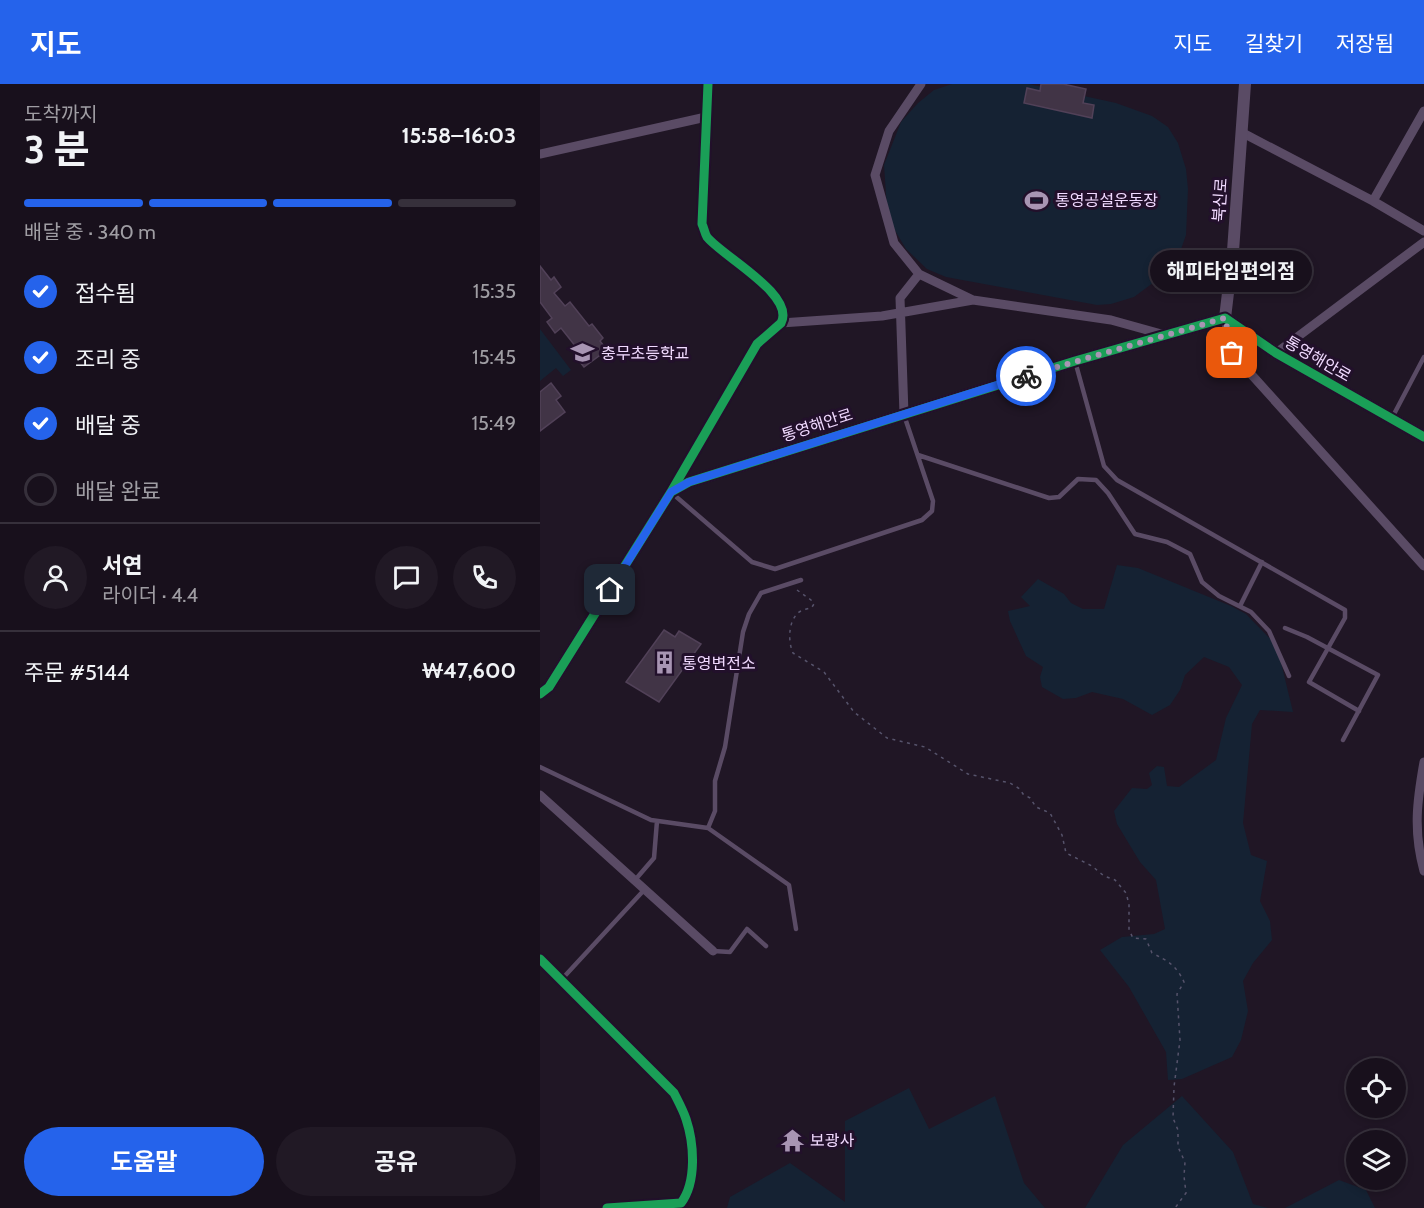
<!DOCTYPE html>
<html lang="ko">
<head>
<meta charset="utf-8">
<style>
	:root { --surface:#18101c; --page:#211925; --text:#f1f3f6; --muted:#9f9da3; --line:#36303b; --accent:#2563eb }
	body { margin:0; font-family:Cabin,"Noto Sans KR",sans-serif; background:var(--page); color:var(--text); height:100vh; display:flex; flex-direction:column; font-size:22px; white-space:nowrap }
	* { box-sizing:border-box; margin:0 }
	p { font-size:20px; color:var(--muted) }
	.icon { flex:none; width:33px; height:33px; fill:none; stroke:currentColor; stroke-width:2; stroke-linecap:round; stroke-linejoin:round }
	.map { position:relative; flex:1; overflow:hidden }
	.sheet { display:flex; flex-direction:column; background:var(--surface); width:540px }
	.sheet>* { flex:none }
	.tools { position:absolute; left:806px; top:974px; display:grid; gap:12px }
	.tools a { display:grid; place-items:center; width:60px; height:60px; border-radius:50%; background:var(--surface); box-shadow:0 3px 9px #0003,0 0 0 2px var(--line); font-size:30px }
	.pin { position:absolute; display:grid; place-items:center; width:51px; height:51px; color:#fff; margin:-26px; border-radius:12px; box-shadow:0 3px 9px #0006 }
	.courier { position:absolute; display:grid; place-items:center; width:60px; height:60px; margin:-30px; border:4px solid #2563eb; border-radius:50%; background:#fff; color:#222; box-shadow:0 2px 8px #0007 }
	.bubble { position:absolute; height:42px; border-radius:21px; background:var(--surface); box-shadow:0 3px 9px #0003,0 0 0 2px var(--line); font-size:20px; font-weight:700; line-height:42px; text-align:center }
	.overview em { font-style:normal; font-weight:700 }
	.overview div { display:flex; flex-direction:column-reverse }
	.overview { display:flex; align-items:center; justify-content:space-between; height:102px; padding:0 24px }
	h1 { font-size:39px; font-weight:700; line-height:45px }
	.bar { display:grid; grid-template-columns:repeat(4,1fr); gap:9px 6px; align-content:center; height:72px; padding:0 24px }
	.bar i { height:8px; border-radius:4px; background:var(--line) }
	.bar .selected { background:var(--accent) }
	.bar p { grid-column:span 4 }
	.line { display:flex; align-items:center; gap:15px; padding:0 24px; border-top:2px solid var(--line) }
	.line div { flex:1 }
	.round { display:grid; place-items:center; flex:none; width:63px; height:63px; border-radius:32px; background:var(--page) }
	ol { padding:0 24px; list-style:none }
	li { display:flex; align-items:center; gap:18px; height:66px }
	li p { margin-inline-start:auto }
	li .icon { padding:6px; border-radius:50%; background:var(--accent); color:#fff; stroke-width:4 }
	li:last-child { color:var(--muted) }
	li i { width:33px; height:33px; border:3px solid var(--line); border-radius:50% }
	.primary-button { display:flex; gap:12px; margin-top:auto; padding:12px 24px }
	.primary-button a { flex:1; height:69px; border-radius:36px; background:var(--accent); color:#fff; font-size:24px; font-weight:700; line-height:69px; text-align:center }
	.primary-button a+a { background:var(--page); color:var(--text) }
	header { display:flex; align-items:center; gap:36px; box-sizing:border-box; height:84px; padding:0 30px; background:var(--accent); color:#fff }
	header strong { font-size:28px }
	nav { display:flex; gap:33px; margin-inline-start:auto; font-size:21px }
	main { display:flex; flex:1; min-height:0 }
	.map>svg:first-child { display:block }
	.green { fill:#152233 }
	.building { fill:#413446; stroke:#514158; stroke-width:1.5 }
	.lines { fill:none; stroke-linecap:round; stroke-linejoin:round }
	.path { stroke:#56536b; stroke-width:1.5; stroke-dasharray:3 4.5; stroke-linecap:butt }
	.service { stroke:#5a4b65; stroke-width:4.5 }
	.minor { stroke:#5a4b65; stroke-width:9 }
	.tertiary { stroke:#5a4b65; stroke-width:12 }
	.cycleway-casing { stroke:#22102b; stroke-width:13 }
	.cycleway { stroke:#1a9f57; stroke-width:9 }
	.done { stroke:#a895b3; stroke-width:6; stroke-dasharray:0 10.8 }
	.route { stroke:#2563eb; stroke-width:8 }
	.labels { text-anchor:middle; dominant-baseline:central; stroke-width:6; stroke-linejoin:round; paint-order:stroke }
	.poi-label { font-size:16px; fill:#f1daff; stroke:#22102b; text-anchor:start }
	.street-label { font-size:16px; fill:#f1daff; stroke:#22102b }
</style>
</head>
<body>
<header>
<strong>지도</strong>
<nav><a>지도</a><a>길찾기</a><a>저장됨</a></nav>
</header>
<main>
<section class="sheet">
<div class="overview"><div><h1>3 분</h1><p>도착까지</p></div><em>15:58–16:03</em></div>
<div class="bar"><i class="selected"></i><i class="selected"></i><i class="selected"></i><i></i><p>배달 중 · 340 m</p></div>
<ol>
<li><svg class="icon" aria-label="check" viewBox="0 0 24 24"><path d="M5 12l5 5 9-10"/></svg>접수됨<p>15:35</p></li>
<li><svg class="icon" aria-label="check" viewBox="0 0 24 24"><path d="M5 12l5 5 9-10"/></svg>조리 중<p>15:45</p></li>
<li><svg class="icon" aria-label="check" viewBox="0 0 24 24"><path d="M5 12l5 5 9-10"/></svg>배달 중<p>15:49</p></li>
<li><i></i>배달 완료</li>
</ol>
<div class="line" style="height:108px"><a class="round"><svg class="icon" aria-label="person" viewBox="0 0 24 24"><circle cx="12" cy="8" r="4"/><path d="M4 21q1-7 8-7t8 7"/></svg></a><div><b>서연</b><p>라이더 · 4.4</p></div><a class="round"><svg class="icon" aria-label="chat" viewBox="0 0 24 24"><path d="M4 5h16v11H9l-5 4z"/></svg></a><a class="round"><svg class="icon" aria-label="phone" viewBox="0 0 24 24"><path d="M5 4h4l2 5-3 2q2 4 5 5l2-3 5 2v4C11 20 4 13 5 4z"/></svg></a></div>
<div class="line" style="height:78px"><div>주문 #5144</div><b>₩47,600</b></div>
<div class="primary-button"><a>도움말</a><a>공유</a></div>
</section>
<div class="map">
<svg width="884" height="1124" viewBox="0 0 884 1124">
	<rect width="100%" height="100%" fill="#201625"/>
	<!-- green -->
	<path class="green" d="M412 0H489L576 19 612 32 628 43 638 59 646 85 648 105 646 151 640 168 629 187 594 213 571 220 557 221 406 193 387 185 366 165 353 143 347 124 344 81 361 38 378 19 394 6Z
		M0 245 31 286 23 292 16 284 0 297Z
		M577 481 598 484 691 522 706 530 737 562 753 628 720 626 712 640 703 739 711 771 727 777 720 817 730 837 732 856 713 879 703 897 708 927 701 956 692 973 642 995 628 996 626 968 589 903 560 866 582 853 614 850 625 845 616 796 600 778 577 740 574 727 592 704 607 705 612 701 609 689 617 682 624 683 627 702 639 703 676 676 686 634 702 601 689 583 664 573 645 591 640 606 630 621 612 631 583 615 552 608 536 614 523 615 502 603 500 593 503 583 486 572 470 537 468 527 490 522 481 513 498 495 524 510 531 519 543 525H564Z
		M369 1004 389 1045 455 1012 484 1099 505 1124H187L190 1113 250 1079 305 1118V1037Z
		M642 1012 693 1068 713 1120 728 1124H545L583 1061Z
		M799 1096 826 1106 835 1124H745Z"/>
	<!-- building -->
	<path class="building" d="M501 0H523L546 5 543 19 554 21 552 34 484 19 487 4 500 7Z
		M0 182 11 196 14 193 21 203 14 209 25 222 30 218 49 242 52 240 63 254 60 257 67 266 44 283 35 272 40 268 21 244 15 249 7 238 12 234 0 218Z
		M11 299 21 312 16 316 25 328 0 347V308Z
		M124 546 135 553 139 547 161 560 119 618 86 598Z"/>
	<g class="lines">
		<!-- path -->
		<path class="path" d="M257 506 271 516 274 520 272 523C268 525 261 526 258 529 248 538 248 558 253 569L284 588 314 628 347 654 385 663 428 690 470 699 480 705 483 710 490 714 496 723 510 729 522 751 526 769 552 782 564 792 575 796 586 809 589 820V846L593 854 606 855 612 869C628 877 636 881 644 898L637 910 640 956 634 1003 633 1034 638 1046V1063L645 1078 644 1092 646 1109 635 1124"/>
		<!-- service -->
		<path class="service" d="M535 277 564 382 577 396 805 526V534L769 598 819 627
			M853 332 884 273
			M378 371 509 414 519 413 538 395 556 396 568 409 595 450 627 458 650 470 662 498 679 512 711 528 729 547 749 592
			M133 410 212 478 235 485 382 436 392 427 393 417 364 331
			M700 522 722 478
			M745 544 767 553 838 591 803 656
			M0 683 111 736 168 744 249 801 256 845
			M168 744 175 727V697L185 663 203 548 209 530 221 509 261 496
			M95 796 114 774 117 737
			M173 867 190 868 207 845 226 862
			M22 895 105 805"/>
		<!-- minor -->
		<path class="minor" d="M381 0 349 47 335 91 354 159 379 190 433 216
			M701 48 833 117 884 147
			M0 70 166 33
			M833 117 884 27
			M685 234 692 269 884 482
			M241 239 342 232 433 216 571 236 625 251
			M736 269 884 158
			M364 330 360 214 379 190
			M132 406 217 260 241 239C256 211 182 172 167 153 165 150 164 144 162 140L168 0
			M884 678C877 717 873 747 884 787
			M0 711 173 867
			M0 875 134 1009C138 1017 143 1026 146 1035 154 1059 157 1098 141 1119L67 1124"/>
		<!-- tertiary -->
		<path class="tertiary" d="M685 234 693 167 705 0
			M0 610 9 603 131 408 149 398 535 277 685 234 736 269 884 353"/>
		<defs>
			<path id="cycleway" d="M131 408 217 260 241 239C256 211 182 172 167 153 165 150 164 144 162 140L168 0
				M0 610 9 603 131 408 149 398 535 277 685 234 736 269 884 353
				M0 875 134 1009C138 1017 143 1026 146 1035 154 1059 157 1098 141 1119L67 1124"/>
		</defs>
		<!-- cycleway casing -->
		<use href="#cycleway" class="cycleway-casing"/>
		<!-- cycleway -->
		<use href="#cycleway" class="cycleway"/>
	</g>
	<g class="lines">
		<!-- done -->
		<path class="done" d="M486 292 685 234 692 269"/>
		<!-- route -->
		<path class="route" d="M70 506 131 408 149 398 486 292"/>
	</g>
	<!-- icons -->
	<defs>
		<symbol id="stadium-bare" viewBox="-9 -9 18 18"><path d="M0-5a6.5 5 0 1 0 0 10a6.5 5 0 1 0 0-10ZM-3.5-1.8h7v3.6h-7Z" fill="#a895b3" stroke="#22102b" stroke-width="2.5" paint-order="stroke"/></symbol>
		<symbol id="school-bare" viewBox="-9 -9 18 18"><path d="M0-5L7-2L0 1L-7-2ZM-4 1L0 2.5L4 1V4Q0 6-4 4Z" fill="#a895b3" stroke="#22102b" stroke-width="2.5" paint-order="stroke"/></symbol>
		<symbol id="building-bare" viewBox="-9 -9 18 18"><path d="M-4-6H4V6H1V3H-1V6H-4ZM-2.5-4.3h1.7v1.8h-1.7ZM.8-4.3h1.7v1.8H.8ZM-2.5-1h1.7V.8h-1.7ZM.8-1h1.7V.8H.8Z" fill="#a895b3" stroke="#22102b" stroke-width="2.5" paint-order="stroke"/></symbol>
		<symbol id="temple-bare" viewBox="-9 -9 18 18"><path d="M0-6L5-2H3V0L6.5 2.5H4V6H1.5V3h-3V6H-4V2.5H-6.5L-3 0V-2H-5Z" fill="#a895b3" stroke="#22102b" stroke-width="2.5" paint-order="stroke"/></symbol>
	</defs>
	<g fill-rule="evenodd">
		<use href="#stadium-bare" x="480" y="100" width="33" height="33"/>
		<use href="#school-bare" x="26" y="252" width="33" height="33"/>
		<use href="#building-bare" x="108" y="562" width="33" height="33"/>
		<use href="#temple-bare" x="236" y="1040" width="33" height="33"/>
	</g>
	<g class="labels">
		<!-- poi labels -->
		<g class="poi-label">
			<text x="515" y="116">통영공설운동장</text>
			<text x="61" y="269">충무초등학교</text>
			<text x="142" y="579">통영변전소</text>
			<text x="270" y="1056">보광사</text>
		</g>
		<!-- street labels -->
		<g class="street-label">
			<text transform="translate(680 116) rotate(-86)">북신로</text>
			<text transform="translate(778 275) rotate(30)">통영해안로</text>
			<text transform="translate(277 341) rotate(-18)">통영해안로</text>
		</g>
	</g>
</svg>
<div class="tools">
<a><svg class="icon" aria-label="locate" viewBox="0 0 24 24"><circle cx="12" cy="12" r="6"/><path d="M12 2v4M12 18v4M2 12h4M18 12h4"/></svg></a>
<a><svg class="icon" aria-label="layers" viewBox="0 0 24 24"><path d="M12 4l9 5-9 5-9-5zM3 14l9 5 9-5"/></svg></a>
</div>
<div class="pin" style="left:692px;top:269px;background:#ea580c"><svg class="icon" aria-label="bag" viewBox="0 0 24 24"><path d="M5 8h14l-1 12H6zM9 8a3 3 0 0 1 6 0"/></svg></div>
<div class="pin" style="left:70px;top:506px;background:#1f2937"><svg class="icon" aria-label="home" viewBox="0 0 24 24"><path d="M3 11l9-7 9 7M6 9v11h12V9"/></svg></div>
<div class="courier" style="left:486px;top:292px"><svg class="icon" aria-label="bike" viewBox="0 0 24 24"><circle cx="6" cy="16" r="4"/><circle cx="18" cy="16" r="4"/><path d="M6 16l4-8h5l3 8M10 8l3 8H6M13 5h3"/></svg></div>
<div class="bubble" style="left:610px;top:166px;width:162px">해피타임편의점</div>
</div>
</main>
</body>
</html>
